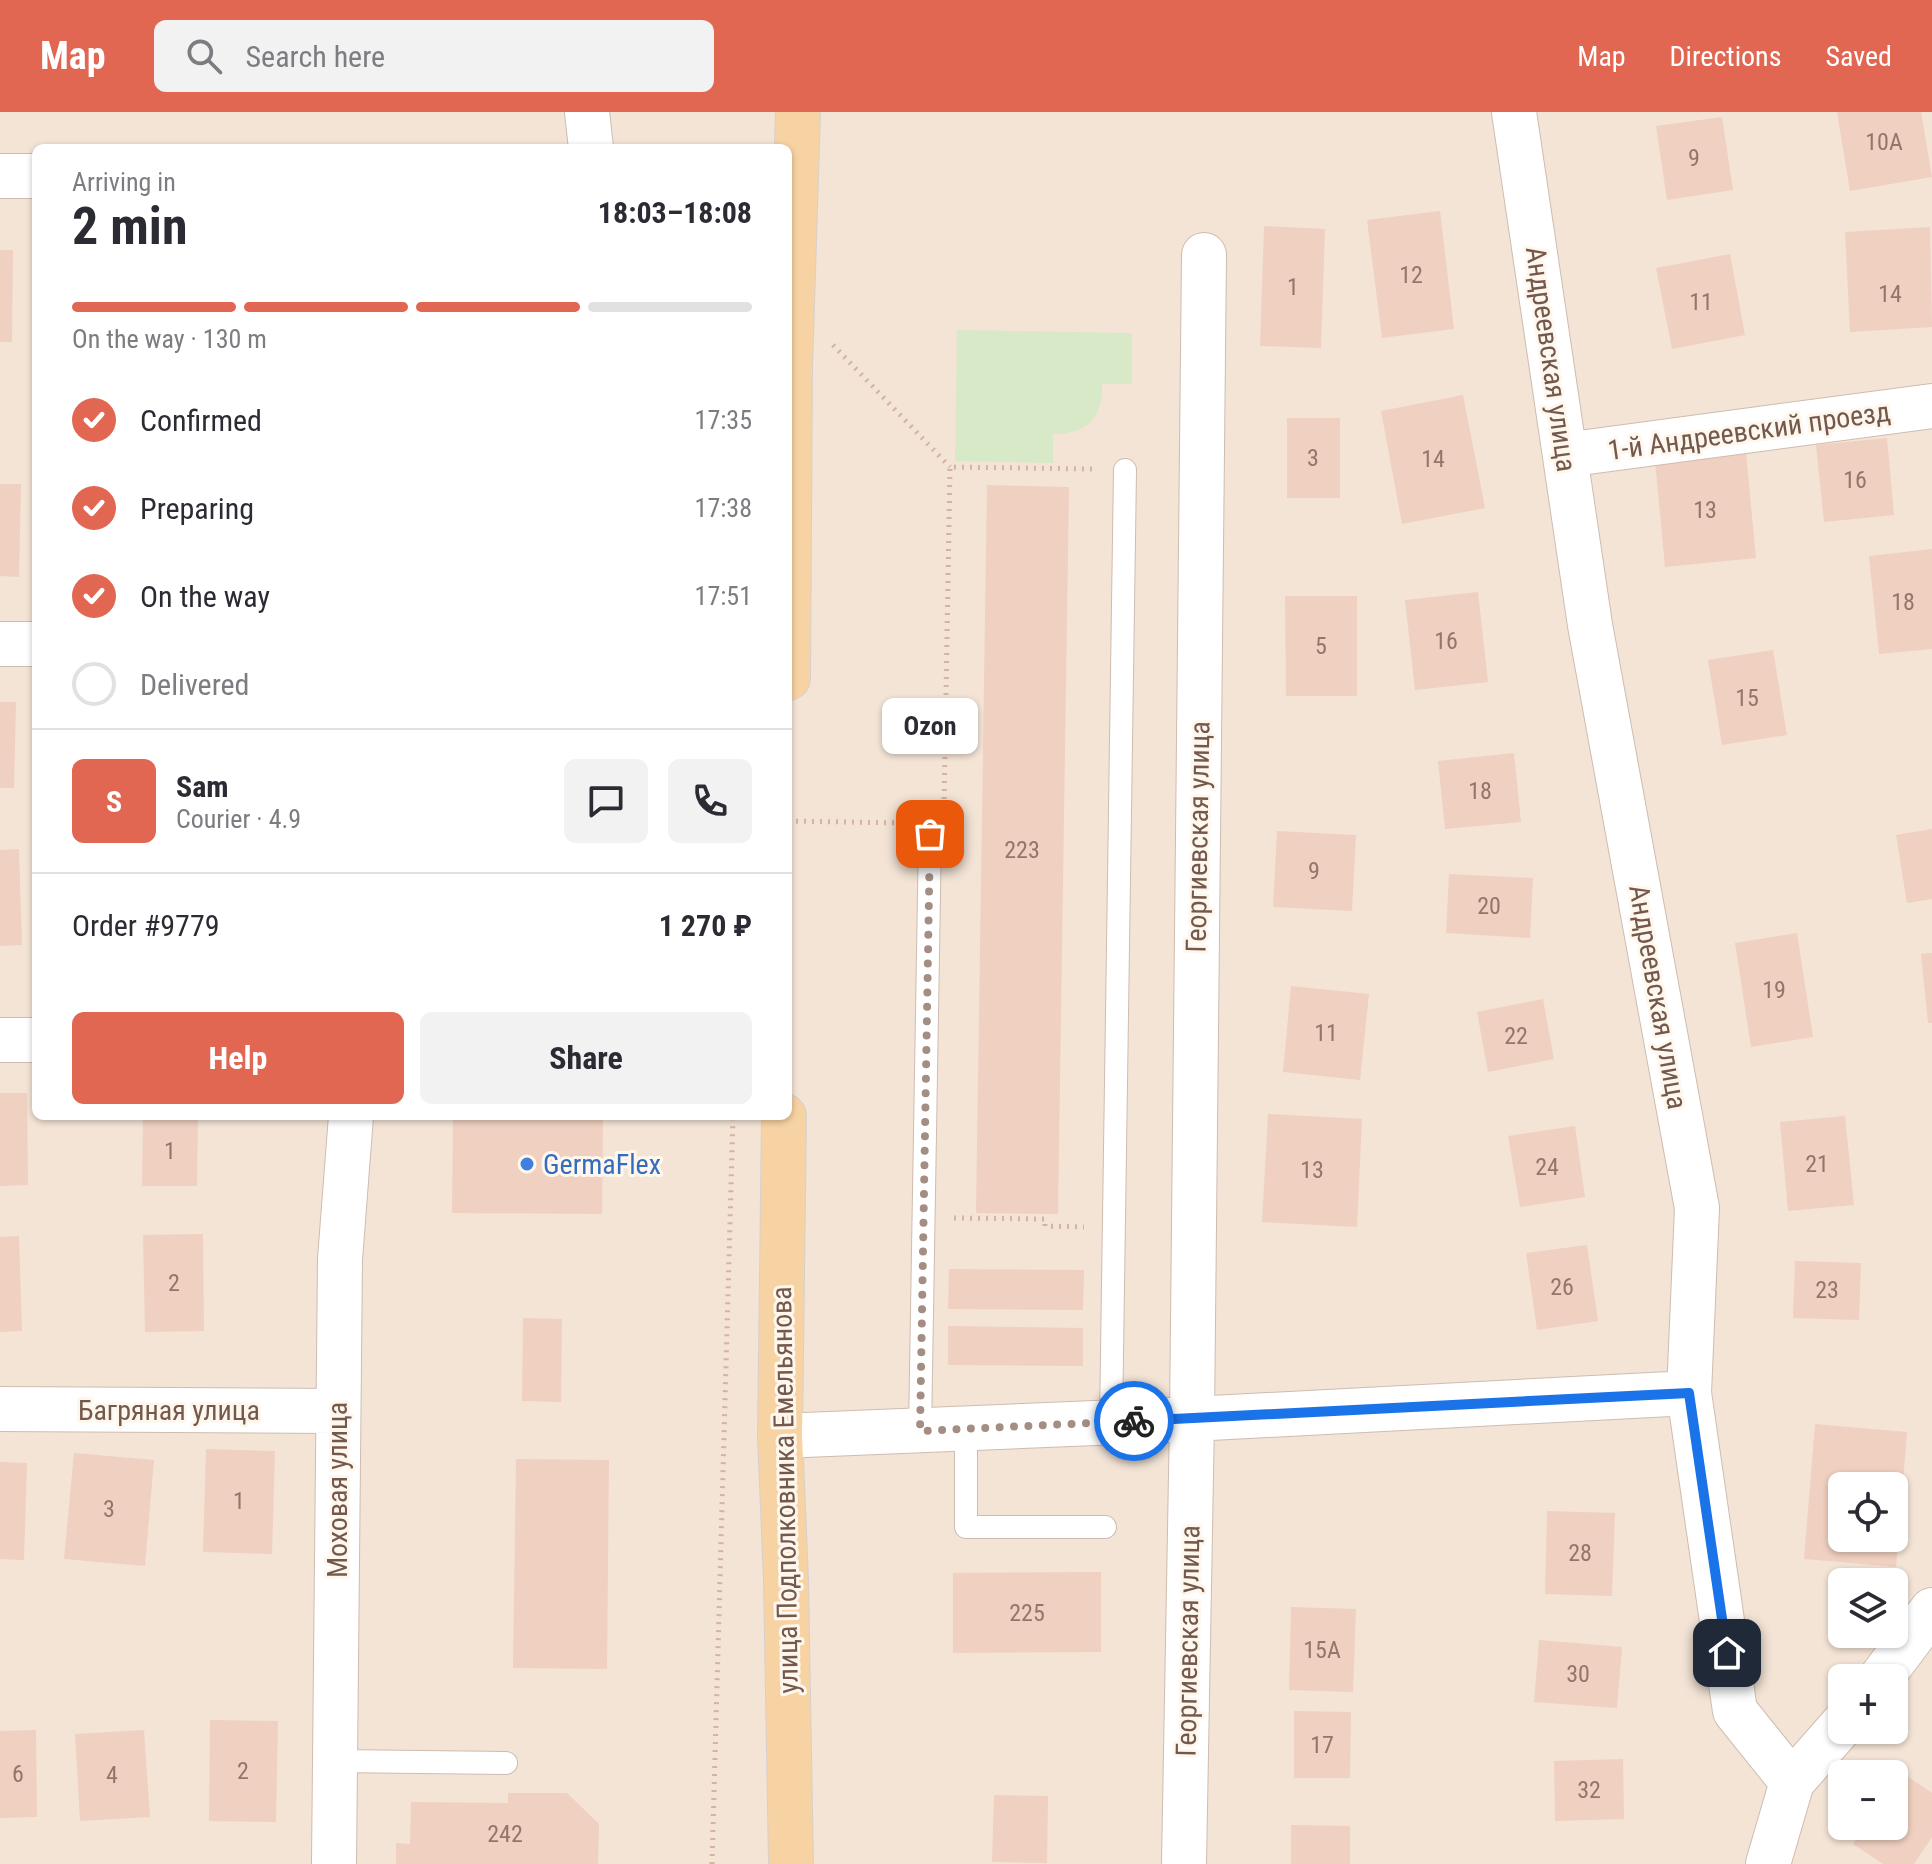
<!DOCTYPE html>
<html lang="en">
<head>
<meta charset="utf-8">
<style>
	:root { --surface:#fff; --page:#f2f2f3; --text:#2b2b33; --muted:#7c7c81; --line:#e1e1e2; --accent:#e16752 }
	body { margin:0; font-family:"Roboto Condensed",sans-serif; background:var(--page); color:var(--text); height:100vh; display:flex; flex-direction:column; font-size:30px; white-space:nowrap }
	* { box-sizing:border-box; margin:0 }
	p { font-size:26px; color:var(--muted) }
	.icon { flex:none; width:44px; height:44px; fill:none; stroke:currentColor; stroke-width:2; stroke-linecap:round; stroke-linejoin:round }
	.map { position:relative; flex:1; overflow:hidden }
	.sheet { position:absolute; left:32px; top:32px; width:760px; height:976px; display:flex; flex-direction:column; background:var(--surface); border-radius:12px; box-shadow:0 2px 6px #0004 }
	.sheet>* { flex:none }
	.fabs { position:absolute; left:1828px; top:1360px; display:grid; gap:16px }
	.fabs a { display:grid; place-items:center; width:80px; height:80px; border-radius:12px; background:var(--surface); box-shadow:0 2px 6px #0004; font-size:40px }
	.pin { position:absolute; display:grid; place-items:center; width:68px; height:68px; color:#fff; margin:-34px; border-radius:16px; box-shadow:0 4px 12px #0006 }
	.courier { position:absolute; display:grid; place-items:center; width:80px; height:80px; margin:-40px; border:6px solid #1a73e8; border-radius:50%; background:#fff; color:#222; box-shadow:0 2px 10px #0007 }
	.bubble { position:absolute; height:56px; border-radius:12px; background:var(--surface); box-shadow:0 2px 6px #0004; font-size:26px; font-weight:700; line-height:56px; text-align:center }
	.headline em { font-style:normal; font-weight:700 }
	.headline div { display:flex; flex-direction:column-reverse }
	.headline { display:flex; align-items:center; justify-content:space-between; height:136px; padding:0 40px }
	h1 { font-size:52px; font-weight:700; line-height:60px }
	.bar { display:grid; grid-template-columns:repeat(4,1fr); gap:12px 8px; align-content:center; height:96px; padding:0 40px }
	.bar i { height:10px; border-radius:6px; background:var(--line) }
	.bar .current { background:var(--accent) }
	.bar p { grid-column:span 4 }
	.line { display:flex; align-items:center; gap:20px; padding:0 40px; border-top:2px solid var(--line) }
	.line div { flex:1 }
	.round { display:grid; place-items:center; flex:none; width:84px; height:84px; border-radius:12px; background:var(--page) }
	ol { padding:0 40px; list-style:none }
	li { display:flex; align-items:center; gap:24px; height:88px }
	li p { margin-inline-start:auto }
	li .icon { padding:8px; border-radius:50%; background:var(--accent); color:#fff; stroke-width:4 }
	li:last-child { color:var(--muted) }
	li i { width:44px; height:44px; border:4px solid var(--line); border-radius:50% }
	.cta { display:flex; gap:16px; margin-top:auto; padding:16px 40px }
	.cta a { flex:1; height:92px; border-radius:12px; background:var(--accent); color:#fff; font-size:32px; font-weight:700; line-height:92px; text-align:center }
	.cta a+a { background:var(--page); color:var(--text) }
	header { display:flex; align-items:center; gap:48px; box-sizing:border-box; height:112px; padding:0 40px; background:var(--accent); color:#fff }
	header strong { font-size:38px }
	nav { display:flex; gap:44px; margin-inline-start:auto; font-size:28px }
	.search { width:560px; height:72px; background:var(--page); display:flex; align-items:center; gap:20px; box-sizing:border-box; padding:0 28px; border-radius:12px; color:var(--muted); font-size:30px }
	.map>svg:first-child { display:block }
	.residential { fill:#f3e4d6; fill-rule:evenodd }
	.green { fill:#d7e9c6 }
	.building { fill:#f0d0c0; fill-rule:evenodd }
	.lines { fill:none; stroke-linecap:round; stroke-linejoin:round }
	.service-casing { stroke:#cfbcb0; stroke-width:24 }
	.minor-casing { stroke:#cfbcb0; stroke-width:46 }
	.primary-casing { stroke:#d8d0cd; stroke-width:46 }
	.path { stroke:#d5b3a3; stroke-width:5; stroke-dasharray:2 6; stroke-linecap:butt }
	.service { stroke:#fff; stroke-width:22 }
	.minor { stroke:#fff; stroke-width:44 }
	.primary { stroke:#f7d2a3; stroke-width:44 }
	.done { stroke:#a48e83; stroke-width:8; stroke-dasharray:0 14.4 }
	.route { stroke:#1a73e8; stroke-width:10 }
	.shop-dot { fill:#3f7fe0; stroke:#fef7ee; stroke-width:3 }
	.labels { text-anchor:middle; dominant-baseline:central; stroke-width:6; stroke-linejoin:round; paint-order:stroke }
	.number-label { font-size:24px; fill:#947669 }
	.street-label { font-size:28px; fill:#75584c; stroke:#fef7ee }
	.shop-label { font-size:28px; fill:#366cbe; stroke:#fef7ee; text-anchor:start }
</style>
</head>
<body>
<header>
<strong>Map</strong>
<div class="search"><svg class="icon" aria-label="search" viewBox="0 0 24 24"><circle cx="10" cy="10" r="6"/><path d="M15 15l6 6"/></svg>Search here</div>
<nav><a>Map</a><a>Directions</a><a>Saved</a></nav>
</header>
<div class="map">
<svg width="1932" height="1752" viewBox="0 0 1932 1752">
	<rect width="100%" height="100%" fill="#fcf2e8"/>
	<!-- residential -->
	<path class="residential" d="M0 0H1932V1752H0ZM36 36H788V1004H36ZM1842 1374H1894V1426H1842ZM1842 1470H1894V1522H1842ZM1842 1566H1894V1618H1842ZM1842 1662H1894V1714H1842Z"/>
	<!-- green -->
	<path class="green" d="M957 218 1132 221V272H1102C1103 306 1088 322 1053 322V351L955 349Z"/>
	<!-- building -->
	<path class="building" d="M1837 0H1921L1932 65 1850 79Z
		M1722 5 1733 78 1667 88 1656 14Z
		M540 32V36H475V33Z
		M1440 99 1454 217 1382 226 1367 108Z
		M1264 114 1325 117 1321 236 1260 234Z
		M1930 115 1932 215 1850 220 1845 120Z
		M0 138H13L12 230H0Z
		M1730 142 1745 223 1672 237 1656 156Z
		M1463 283 1485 396 1402 412 1381 299Z
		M1287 306H1340V386H1287Z
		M1887 326 1894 403 1824 410 1816 333Z
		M1746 341 1756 446 1665 455 1655 349Z
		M0 372H21L19 465 0 464Z
		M987 373 1069 375 1058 1102 976 1101Z
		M1932 437V537L1879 542 1869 444Z
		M1478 480 1488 570 1415 578 1405 488Z
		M1285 484H1357V584H1286Z
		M1773 538 1787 623 1722 633 1708 548Z
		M0 590H16L14 676H0Z
		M1514 641 1521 710 1445 717 1438 649Z
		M1932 717V787L1907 791 1896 723Z
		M1277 719 1356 723 1352 799 1273 795Z
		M19 737 22 833 0 834V738Z
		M1449 762 1533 766 1530 826 1446 821Z
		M1797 821 1813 925 1751 935 1735 831Z
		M1932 841V911H1928L1921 842Z
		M1291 874 1369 882 1360 968 1283 960Z
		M1543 887 1554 947 1488 960 1477 900Z
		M0 981H27L28 1073 0 1074Z
		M1268 1002 1362 1007 1357 1115 1262 1110Z
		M143 1004H198L197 1074H142Z
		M453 1004H603L602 1102 452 1101Z
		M1845 1004 1854 1093 1788 1099 1780 1010Z
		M1575 1014 1585 1085 1520 1095 1508 1024Z
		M203 1122 204 1219 145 1220 143 1123Z
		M19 1124 22 1219 0 1220V1125Z
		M1587 1133 1598 1209 1537 1218 1526 1141Z
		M1795 1149 1861 1151 1859 1208 1793 1206Z
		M949 1157 1084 1158 1083 1198 948 1197Z
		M523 1206 562 1207 561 1290 522 1289Z
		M948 1214 1083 1216V1254L948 1253Z
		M1815 1312 1907 1320 1896 1455 1804 1447ZM1842 1374H1894V1426H1842Z
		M206 1337 275 1339 272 1442 203 1440Z
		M74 1341 154 1348 145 1454 64 1447Z
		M516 1347 609 1348 607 1557 513 1556Z
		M0 1350 27 1351 24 1448 0 1447Z
		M1547 1399 1615 1401 1612 1484 1545 1482Z
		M1101 1460V1540L953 1541V1461Z
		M1291 1495 1356 1497 1353 1580 1289 1578Z
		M1539 1528 1622 1535 1617 1596 1534 1590Z
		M1294 1599 1351 1600 1350 1666H1294Z
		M210 1608 278 1609 276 1710 209 1709Z
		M36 1618 37 1705 0 1706V1619Z
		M144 1618 150 1705 80 1709 75 1622Z
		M1623 1647 1624 1707 1555 1709 1554 1649Z
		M1901 1660 1932 1681V1725L1914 1752H1883L1853 1732 1865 1714H1894V1671Z
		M508 1681H567L599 1712 598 1752H396V1731L410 1732 411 1690 508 1691Z
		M994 1683 1048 1684 1047 1751 992 1750Z
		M1291 1713 1350 1714V1752H1291Z"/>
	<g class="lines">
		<defs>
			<path id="service" d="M1111 1310 1125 358
				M966 1316V1415H1105
				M920 1319 930 722
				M335 1649 506 1651"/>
			<path id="minor" d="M587 0 591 36
				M1514 0 1590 513 1697 1096 1689 1281 1735 1599 1792 1670 1768 1752
				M0 64H36
				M1565 343 1932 294
				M0 532H36
				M0 928H36
				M0 1297 338 1299
				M780 1324 1192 1307 1689 1281
				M1881 1566 1932 1498
				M1792 1670 1842 1613
				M334 1752 340 1147 351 1004
				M1184 1752 1192 1307 1204 143"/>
			<path id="primary" d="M788 566 790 256 798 0
				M784 1004 780 1324 786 1468 791 1752"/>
		</defs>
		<!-- service casing -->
		<use href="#service" class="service-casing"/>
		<!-- minor casing -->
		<use href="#minor" class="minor-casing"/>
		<!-- primary casing -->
		<use href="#primary" class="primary-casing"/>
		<!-- path -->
		<path class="path" d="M833 233 950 355
			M944 695 950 355 1092 357
			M788 709 903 711
			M954 1106 1045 1107V1114L1084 1115
			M712 1752 733 1004"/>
		<!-- service -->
		<use href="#service" class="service"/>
		<!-- minor -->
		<use href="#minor" class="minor"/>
		<!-- primary -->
		<use href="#primary" class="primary"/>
	</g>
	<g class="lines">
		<!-- done -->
		<path class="done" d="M930 722 920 1319 1134 1309"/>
		<!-- route -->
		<path class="route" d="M1134 1309 1689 1281 1727 1541"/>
	</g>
	<!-- markers -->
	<circle class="shop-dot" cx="527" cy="1052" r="8"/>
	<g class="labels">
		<!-- number labels -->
		<g class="number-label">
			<text x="1884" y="30">10А</text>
			<text x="1694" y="46">9</text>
			<text x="1411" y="163">12</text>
			<text x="1293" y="175">1</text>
			<text x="1890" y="182">14</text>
			<text x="1701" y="190">11</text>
			<text x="1313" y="346">3</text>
			<text x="1433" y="347">14</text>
			<text x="1855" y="368">16</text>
			<text x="1705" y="398">13</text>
			<text x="1903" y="490">18</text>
			<text x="1446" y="529">16</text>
			<text x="1321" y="534">5</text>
			<text x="1747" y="586">15</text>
			<text x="1480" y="679">18</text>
			<text x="1022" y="738">223</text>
			<text x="1314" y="759">9</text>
			<text x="1489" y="794">20</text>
			<text x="1774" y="878">19</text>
			<text x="1326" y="921">11</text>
			<text x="1516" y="924">22</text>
			<text x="170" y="1039">1</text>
			<text x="1817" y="1052">21</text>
			<text x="1547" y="1055">24</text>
			<text x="1312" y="1058">13</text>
			<text x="174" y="1171">2</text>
			<text x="1562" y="1175">26</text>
			<text x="1827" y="1178">23</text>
			<text x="239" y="1389">1</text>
			<text x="109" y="1397">3</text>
			<text x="1580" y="1441">28</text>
			<text x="1027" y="1501">225</text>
			<text x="1322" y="1538">15А</text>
			<text x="1578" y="1562">30</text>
			<text x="1322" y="1633">17</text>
			<text x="243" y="1659">2</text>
			<text x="18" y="1662">6</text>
			<text x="112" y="1663">4</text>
			<text x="1589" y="1678">32</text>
			<text x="505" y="1722">242</text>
		</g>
		<!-- street labels -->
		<g class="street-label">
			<text transform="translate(1551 247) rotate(82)">Андреевская улица</text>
			<text transform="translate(1749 319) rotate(-8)">1-й Андреевский проезд</text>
			<text transform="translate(1198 725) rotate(-89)">Георгиевская улица</text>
			<text transform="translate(1658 885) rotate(80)">Андреевская улица</text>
			<text x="169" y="1298">Багряная улица</text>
			<text transform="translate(337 1378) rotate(-90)">Моховая улица</text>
			<text transform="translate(785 1378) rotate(-91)">улица Подполковника Емельянова</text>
			<text transform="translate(1188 1529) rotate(-89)">Георгиевская улица</text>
		</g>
		<!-- shop labels -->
		<g class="shop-label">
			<text x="543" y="1052">GermaFlex</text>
		</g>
	</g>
</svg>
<div class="fabs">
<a><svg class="icon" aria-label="locate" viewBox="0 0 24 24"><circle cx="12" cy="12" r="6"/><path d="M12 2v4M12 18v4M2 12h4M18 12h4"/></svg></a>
<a><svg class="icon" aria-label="layers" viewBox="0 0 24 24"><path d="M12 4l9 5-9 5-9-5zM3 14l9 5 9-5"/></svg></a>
<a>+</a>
<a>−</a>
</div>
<div class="pin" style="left:930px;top:722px;background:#ea580c"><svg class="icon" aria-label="bag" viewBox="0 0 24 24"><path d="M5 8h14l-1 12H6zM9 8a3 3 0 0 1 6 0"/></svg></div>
<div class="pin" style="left:1727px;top:1541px;background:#1f2937"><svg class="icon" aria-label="home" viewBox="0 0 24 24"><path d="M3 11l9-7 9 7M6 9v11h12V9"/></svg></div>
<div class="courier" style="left:1134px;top:1309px"><svg class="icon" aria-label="bike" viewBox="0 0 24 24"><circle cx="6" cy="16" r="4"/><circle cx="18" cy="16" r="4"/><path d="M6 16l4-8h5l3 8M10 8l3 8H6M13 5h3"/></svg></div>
<div class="bubble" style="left:882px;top:586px;width:96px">Ozon</div>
<section class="sheet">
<div class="headline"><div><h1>2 min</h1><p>Arriving in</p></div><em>18:03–18:08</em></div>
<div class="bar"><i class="current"></i><i class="current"></i><i class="current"></i><i></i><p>On the way · 130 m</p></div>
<ol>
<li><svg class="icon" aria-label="check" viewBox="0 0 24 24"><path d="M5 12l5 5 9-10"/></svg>Confirmed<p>17:35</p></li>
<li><svg class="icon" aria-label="check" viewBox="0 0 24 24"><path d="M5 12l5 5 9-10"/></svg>Preparing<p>17:38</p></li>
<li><svg class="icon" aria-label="check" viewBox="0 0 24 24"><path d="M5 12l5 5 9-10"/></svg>On the way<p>17:51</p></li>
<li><i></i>Delivered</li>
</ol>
<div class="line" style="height:144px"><b class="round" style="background:var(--accent);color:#fff">S</b><div><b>Sam</b><p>Courier · 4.9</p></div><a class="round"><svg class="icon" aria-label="chat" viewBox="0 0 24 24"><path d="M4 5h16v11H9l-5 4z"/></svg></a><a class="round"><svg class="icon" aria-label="phone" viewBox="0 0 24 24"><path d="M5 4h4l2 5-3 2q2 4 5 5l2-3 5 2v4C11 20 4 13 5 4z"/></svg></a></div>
<div class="line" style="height:104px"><div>Order #9779</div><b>1 270 ₽</b></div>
<div class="cta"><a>Help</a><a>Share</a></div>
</section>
</div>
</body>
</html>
